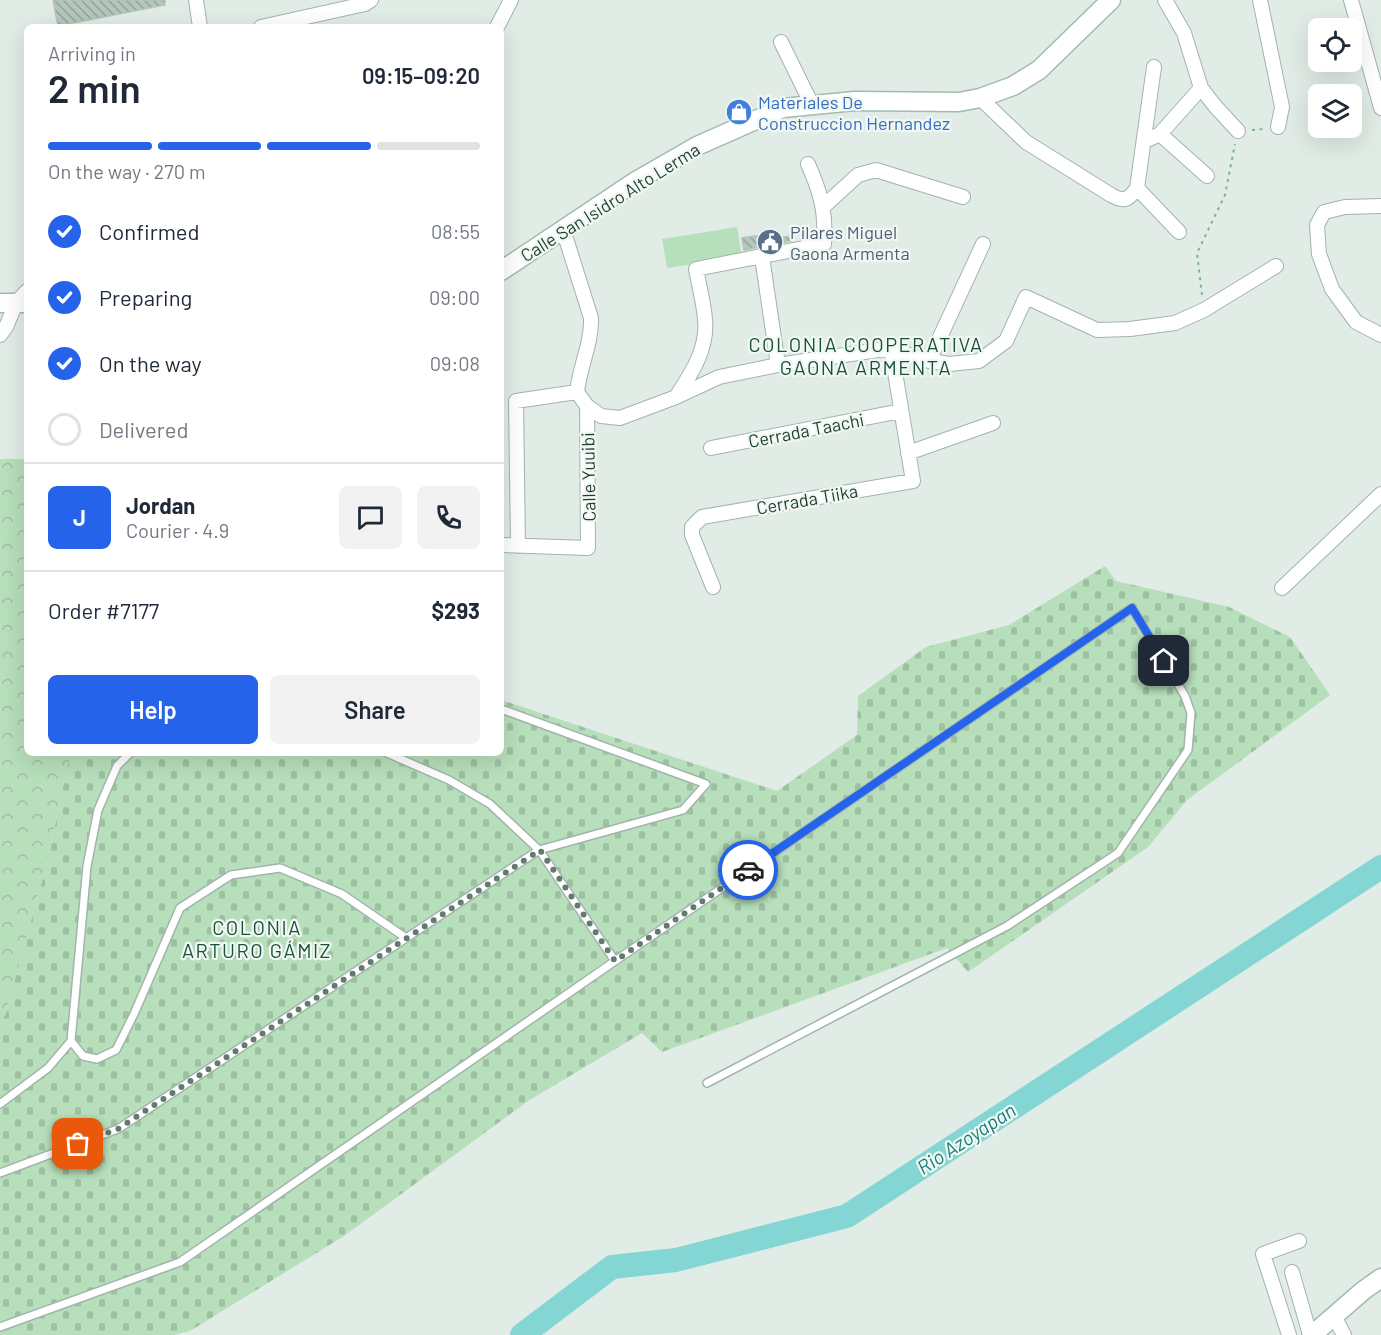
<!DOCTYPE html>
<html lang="en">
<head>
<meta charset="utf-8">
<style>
	:root { --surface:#fff; --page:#f2f2f3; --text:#1f2937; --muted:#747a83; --line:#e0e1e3; --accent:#2563eb }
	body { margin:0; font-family:Barlow,sans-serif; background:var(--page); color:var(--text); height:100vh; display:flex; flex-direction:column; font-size:22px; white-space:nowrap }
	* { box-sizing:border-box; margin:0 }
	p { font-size:20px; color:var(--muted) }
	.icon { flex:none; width:33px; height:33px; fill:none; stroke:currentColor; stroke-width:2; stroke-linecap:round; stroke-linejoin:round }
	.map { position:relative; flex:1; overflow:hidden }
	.panel { position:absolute; left:24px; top:24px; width:480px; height:732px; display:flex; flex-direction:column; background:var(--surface); border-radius:9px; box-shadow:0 6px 24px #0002 }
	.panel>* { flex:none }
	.tools { position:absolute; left:1308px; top:18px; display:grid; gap:12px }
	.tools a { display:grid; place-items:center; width:54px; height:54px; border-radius:9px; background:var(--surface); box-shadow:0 6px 24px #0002; font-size:30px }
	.pin { position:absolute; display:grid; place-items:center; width:51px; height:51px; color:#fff; margin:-26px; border-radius:12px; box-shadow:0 3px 9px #0006 }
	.courier { position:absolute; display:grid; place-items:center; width:60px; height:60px; margin:-30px; border:4px solid #2563eb; border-radius:50%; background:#fff; color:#222; box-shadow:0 2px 8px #0007 }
	.headline em { font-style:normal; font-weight:600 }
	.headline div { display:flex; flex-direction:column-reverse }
	.headline { display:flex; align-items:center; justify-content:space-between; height:102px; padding:0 24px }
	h1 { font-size:39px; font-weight:600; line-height:45px }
	.bar { display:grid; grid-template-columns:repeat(4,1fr); gap:9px 6px; align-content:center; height:72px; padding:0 24px }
	.bar i { height:8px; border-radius:4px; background:var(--line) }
	.bar .active { background:var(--accent) }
	.bar p { grid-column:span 4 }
	.line { display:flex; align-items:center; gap:15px; padding:0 24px; border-top:2px solid var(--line) }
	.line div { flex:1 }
	.round { display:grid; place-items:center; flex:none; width:63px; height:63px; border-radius:9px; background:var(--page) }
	ol { padding:0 24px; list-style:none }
	li { display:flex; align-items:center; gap:18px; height:66px }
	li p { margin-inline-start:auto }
	li .icon { padding:6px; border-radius:50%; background:var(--accent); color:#fff; stroke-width:4 }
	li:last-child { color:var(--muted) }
	li i { width:33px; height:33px; border:3px solid var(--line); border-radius:50% }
	.cta { display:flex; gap:12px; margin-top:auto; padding:12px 24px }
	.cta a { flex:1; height:69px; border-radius:9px; background:var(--accent); color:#fff; font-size:24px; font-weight:600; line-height:69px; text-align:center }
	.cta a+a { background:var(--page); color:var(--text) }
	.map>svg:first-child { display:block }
	.cemetery { fill:url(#cemetery-stones) }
	.park { fill:url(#park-crowns) }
	.garden { fill:#b7dfbb }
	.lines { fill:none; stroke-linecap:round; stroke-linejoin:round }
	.river { stroke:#83d6d3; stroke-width:24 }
	.building { fill:url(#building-back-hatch); stroke:#b2c6ba; stroke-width:1.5 }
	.lane-casing { stroke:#a2b4ab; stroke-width:10 }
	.street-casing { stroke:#a2b4ab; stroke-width:16 }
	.secondary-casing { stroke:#a0bcad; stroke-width:21 }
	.path { stroke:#7eb298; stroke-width:2; stroke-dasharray:3 4.5; stroke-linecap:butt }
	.lane { stroke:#fff; stroke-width:7 }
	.street { stroke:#fff; stroke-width:14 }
	.secondary { stroke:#fff; stroke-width:18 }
	.done { stroke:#637b6f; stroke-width:6; stroke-dasharray:0 10.8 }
	.route { stroke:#2563eb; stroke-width:8 }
	.labels { text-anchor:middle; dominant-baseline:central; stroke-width:4.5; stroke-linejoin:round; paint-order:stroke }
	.shop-label { font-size:18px; fill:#366cbe; stroke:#f1f8f3; text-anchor:start }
	.street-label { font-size:18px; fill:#1f3e30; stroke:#f1f8f3 }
	.service-label { font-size:18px; fill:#4e5e75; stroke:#f1f8f3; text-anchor:start }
	.neighbourhood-label { font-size:20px; letter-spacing:1.5px; fill:#1a513a; stroke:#f1f8f3 }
	.water-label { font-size:20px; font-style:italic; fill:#157e7d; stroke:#f1f8f3 }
</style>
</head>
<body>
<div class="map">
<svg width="1381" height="1335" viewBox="0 0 1381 1335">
	<defs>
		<pattern id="cemetery-stones" width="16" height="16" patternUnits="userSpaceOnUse" patternTransform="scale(1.5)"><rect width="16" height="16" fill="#b7dfbb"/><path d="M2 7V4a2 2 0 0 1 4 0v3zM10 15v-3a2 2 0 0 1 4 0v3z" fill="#9dc0a1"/></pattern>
		<pattern id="park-crowns" width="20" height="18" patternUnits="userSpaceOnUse" patternTransform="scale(1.5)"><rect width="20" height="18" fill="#b7dfbb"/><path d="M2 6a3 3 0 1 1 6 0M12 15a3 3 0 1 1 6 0" fill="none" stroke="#9dc0a1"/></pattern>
		<pattern id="building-back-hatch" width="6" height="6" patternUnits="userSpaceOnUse" patternTransform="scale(1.5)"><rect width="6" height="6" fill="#b5c7bd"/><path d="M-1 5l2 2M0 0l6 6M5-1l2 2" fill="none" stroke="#93a39a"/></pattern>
	</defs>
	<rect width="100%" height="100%" fill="#e0ece5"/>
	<!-- cemetery -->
	<path class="cemetery" d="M1105 566 1116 581 1229 607 1290 637 1330 695 1187 800 1148 847 968 972 947 948 662 1052 642 1033 528 1101 344 1236 190 1331 174 1335H0V1022L5 1015 48 859 70 753H501V700L777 791 857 735 858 696 926 647 1009 625Z"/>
	<!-- park -->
	<path class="park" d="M0 459H27V753H70L48 859 5 1016 0 1022Z"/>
	<!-- garden -->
	<path class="garden" d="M737 227 742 257 667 268 662 239Z"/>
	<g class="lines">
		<!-- river -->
		<path class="river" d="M522 1335 612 1267 676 1260 847 1216 1381 867"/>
	</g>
	<!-- building -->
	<path class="building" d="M53 0H165V5L58 26Z
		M775 233 776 238 791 236V241L744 250 742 238Z"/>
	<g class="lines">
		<defs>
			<path id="lane" d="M387 753 449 780 490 804 539 850 615 961
				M71 1041 83 1056 97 1059 116 1050 134 1014 180 908 231 875 280 868 342 894 406 938
				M0 1104 48 1068 71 1041 87 866 98 810 117 766 130 753
				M0 1173 118 1129 539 850 683 810 706 784 501 709
				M0 1327 180 1262 615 961 1132 608 1185 696 1191 713 1188 750 1118 853 1007 926 707 1083"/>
			<path id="street" d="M196 0 200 27
				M1165 0 1184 33 1201 88 1215 106 1238 131
				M1260 0 1282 107 1278 127
				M1351 0 1381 108
				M261 27 365 4 371 0
				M497 27 511 0
				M781 42 812 105
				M980 98 1026 142 1111 195C1125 203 1129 199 1137 188L1154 67
				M1160 134 1207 176
				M1145 141 1160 134 1201 88
				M1137 188 1179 232
				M1381 206 1345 207 1324 212 1317 225 1319 254 1332 289 1356 322 1381 335
				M823 207 858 175 876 170 963 197
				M563 229 591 318C592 343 580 365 577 392
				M762 257 778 365
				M0 335 6 327 16 303 27 291
				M929 361 983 244
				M577 392 587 406 601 416 620 418 676 397 719 377 778 365 891 348 920 359 949 364 979 361 1006 341 1026 297 1097 330 1130 329 1175 323 1204 310 1276 266
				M676 397C691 374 708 349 705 320 704 303 699 286 696 269L824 244C826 212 821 193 808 164
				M711 448 901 411
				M908 453 993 423
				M501 545 588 548 587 406
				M518 546 516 401 577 392
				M713 587 692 535V527L702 517 913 481 891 348
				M1282 588 1381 494
				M1292 1272 1310 1335
				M1334 1316 1344 1335
				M1289 1335 1263 1254 1299 1241"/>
			<path id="secondary" d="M501 271 636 181 697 146 783 108 855 101 959 102 980 98 1013 86 1039 70 1111 0
				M0 303H27
				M1312 1335 1364 1290 1381 1278"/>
		</defs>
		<!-- lane casing -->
		<use href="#lane" class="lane-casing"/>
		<!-- street casing -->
		<use href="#street" class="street-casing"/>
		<!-- secondary casing -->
		<use href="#secondary" class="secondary-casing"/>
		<!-- path -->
		<path class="path" d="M1252 130 1264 129
			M1202 295 1197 253 1225 195 1235 144"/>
		<!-- lane -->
		<use href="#lane" class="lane"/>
		<!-- street -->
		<use href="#street" class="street"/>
		<!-- secondary -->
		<use href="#secondary" class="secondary"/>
	</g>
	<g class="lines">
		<!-- done -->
		<path class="done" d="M78 1144 118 1129 540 850 615 961 748 870"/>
		<!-- route -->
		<path class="route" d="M748 870 1132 608 1164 661"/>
	</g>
	<!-- icons -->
	<defs>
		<symbol id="shop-disc" viewBox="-11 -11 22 22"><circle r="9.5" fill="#3f7fe0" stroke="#f1f8f3"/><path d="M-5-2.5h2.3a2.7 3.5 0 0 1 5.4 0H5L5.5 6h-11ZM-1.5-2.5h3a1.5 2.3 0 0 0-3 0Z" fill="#fff"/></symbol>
		<symbol id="civic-disc" viewBox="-11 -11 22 22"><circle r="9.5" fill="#5c6f8a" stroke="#f1f8f3"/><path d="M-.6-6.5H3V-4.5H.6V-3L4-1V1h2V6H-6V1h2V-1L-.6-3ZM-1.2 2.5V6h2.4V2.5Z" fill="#fff"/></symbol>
	</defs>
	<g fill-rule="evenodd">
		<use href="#shop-disc" x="724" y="97" width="30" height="30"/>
		<use href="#civic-disc" x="755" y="227" width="30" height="30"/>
	</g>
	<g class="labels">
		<!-- shop labels -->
		<g class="shop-label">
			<text x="758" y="102">Materiales De<tspan x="758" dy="21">Construccion Hernandez</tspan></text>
		</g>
		<!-- street labels -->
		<g class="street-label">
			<text transform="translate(610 202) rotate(-32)">Calle San Isidro Alto Lerma</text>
			<text transform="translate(806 430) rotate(-11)">Cerrada Taachi</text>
			<text transform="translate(588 477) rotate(-91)">Calle Yuuibi</text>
			<text transform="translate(807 499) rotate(-10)">Cerrada Tiika</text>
		</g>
		<!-- service labels -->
		<g class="service-label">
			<text x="790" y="232">Pilares Miguel<tspan x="790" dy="21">Gaona Armenta</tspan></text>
		</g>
		<!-- neighbourhood labels -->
		<g class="neighbourhood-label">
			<text x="866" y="344">COLONIA COOPERATIVA<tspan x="866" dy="23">GAONA ARMENTA</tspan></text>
			<text x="257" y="927">COLONIA<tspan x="257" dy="23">ARTURO GÁMIZ</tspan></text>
		</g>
		<!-- water labels -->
		<g class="water-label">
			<text transform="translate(966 1138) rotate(-33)">Rio Azoyapan</text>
		</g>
	</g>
</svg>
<div class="tools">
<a><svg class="icon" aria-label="locate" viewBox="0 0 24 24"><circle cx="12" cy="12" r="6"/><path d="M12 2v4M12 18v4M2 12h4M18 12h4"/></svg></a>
<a><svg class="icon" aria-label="layers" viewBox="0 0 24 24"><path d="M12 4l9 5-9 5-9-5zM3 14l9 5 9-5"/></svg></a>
</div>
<div class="pin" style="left:78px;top:1144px;background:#ea580c"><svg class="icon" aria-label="bag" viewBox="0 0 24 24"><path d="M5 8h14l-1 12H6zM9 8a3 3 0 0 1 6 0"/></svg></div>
<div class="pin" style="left:1164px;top:661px;background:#1f2937"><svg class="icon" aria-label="home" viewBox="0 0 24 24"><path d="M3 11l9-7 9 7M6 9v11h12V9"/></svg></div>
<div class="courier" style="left:748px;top:870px"><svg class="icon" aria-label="car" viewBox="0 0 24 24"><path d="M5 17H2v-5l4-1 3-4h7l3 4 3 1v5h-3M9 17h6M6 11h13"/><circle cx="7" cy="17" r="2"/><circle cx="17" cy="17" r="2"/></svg></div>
<section class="panel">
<div class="headline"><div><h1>2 min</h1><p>Arriving in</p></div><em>09:15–09:20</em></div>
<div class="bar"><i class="active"></i><i class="active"></i><i class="active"></i><i></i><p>On the way · 270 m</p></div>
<ol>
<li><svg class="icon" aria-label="check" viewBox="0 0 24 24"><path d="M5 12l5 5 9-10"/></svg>Confirmed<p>08:55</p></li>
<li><svg class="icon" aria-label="check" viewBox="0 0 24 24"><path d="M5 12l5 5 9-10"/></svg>Preparing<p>09:00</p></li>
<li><svg class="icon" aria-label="check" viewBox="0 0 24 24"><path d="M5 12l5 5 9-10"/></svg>On the way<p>09:08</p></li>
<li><i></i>Delivered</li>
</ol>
<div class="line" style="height:108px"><b class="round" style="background:var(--accent);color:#fff">J</b><div><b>Jordan</b><p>Courier · 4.9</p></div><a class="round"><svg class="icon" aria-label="chat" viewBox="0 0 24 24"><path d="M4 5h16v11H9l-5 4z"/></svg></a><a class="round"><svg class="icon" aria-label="phone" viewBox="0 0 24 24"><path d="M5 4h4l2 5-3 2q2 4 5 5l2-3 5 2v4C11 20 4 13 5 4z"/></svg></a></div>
<div class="line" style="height:78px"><div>Order #7177</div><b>$293</b></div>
<div class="cta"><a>Help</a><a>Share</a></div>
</section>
</div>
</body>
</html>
